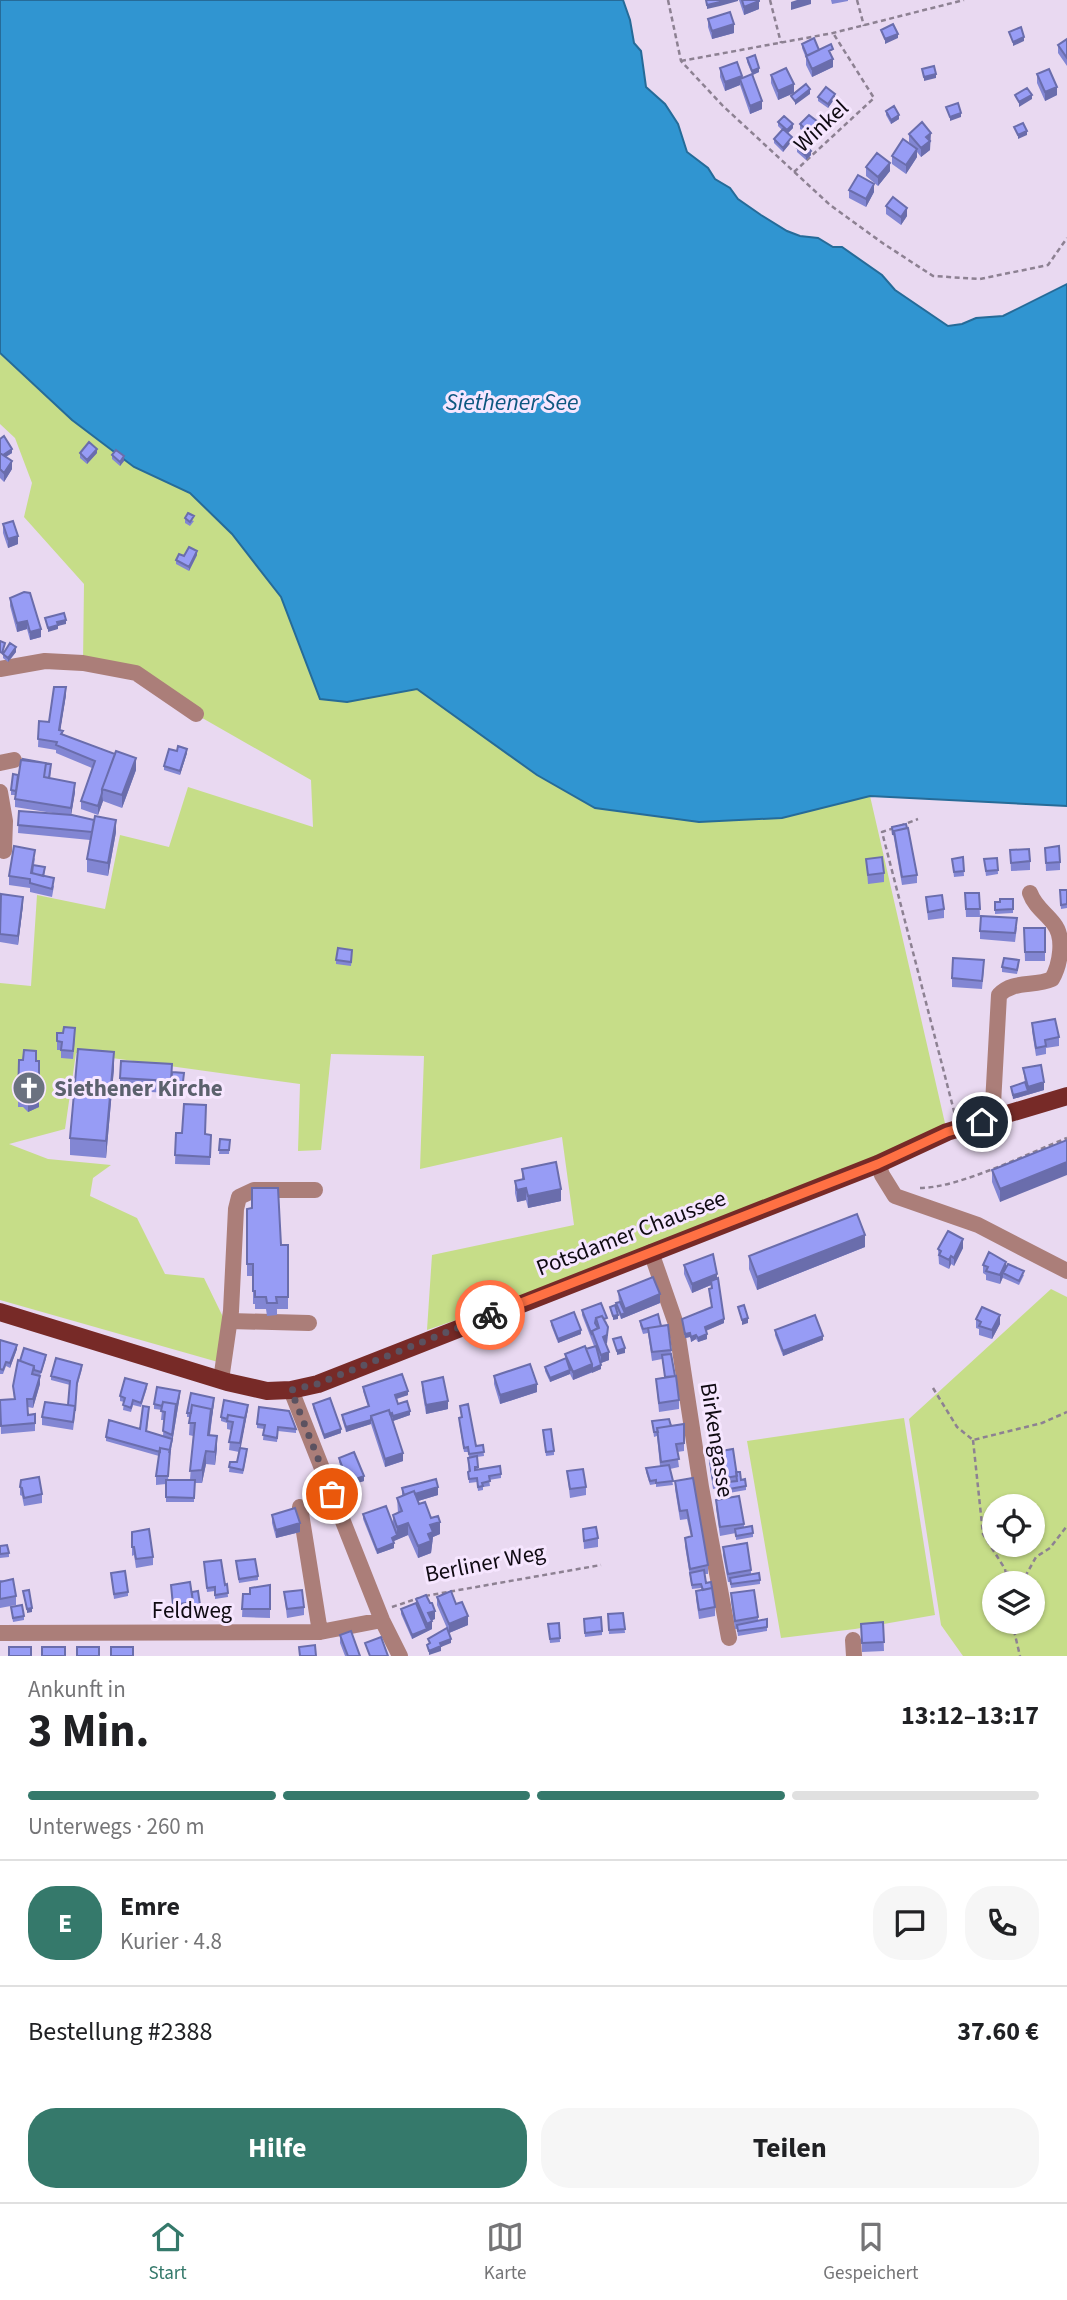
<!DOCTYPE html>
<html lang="de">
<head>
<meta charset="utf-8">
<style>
	:root { --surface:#fff; --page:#f6f6f6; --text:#202124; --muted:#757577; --line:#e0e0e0; --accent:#35796b }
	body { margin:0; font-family:"Source Sans 3",sans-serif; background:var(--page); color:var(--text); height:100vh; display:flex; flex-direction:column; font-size:26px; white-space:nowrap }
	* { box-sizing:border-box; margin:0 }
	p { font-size:23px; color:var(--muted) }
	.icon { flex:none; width:38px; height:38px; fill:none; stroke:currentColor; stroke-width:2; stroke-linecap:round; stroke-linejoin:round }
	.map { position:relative; height:1656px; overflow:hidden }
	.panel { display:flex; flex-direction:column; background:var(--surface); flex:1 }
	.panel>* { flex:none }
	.controls { position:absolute; left:982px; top:1494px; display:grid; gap:14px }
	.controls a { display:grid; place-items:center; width:63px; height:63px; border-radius:50%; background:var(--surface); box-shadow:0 2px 5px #0004; font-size:35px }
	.pin { position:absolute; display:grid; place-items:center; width:60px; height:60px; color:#fff; margin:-30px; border:4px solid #fff; border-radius:50%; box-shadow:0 2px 7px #0007 }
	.courier { position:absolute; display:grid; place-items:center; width:70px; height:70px; margin:-35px; border:5px solid #ff7043; border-radius:50%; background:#fff; color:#222; box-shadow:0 2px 9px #0007 }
	.head em { font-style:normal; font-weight:700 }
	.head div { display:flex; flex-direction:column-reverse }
	.head { display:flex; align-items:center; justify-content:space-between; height:119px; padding:0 28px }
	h1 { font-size:46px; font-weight:700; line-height:52px }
	.bar { display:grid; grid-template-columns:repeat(4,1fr); gap:10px 7px; align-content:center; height:84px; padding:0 28px }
	.bar i { height:9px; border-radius:5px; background:var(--line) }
	.bar .on { background:var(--accent) }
	.bar p { grid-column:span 4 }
	.line { display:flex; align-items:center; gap:18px; padding:0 28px; border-top:2px solid var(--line) }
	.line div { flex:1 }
	.round { display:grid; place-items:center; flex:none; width:74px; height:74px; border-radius:28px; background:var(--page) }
	.primary-button { display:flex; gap:14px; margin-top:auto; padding:14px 28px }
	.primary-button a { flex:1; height:80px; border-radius:28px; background:var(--accent); color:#fff; font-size:28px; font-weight:700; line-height:80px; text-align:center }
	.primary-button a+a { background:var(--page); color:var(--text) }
	.tab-bar { display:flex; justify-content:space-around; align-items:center; height:98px; border-top:2px solid var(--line); background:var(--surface); font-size:19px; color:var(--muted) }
	.tab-bar a { display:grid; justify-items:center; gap:4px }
	.tab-bar .on { color:var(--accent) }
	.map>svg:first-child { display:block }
	.green { fill:#c6dd88; fill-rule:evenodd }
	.water { fill:#3095d1; stroke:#266b98; stroke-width:2 }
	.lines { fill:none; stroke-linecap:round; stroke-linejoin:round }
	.path { stroke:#8d8192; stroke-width:2.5; stroke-dasharray:5 3.5; stroke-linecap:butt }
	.minor { stroke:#ab7e79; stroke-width:16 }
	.major { stroke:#772a27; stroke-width:18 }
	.wall { fill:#8286d3 }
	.shaded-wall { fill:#6a6dac }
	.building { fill:#979cf5; stroke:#6a6dac; stroke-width:2 }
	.done { stroke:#5b5260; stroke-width:7; stroke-dasharray:0 12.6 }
	.route { stroke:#ff7043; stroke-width:9 }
	.labels { text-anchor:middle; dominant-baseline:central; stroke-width:6; stroke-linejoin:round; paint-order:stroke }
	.street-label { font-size:23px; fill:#0f0a12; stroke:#f6e6ff }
	.worship-label { font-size:23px; font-weight:bold; fill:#5b616d; stroke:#f6e6ff; text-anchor:start }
	.water-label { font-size:24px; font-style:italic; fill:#0d5780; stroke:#f6e6ff }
</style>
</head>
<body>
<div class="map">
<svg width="1067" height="1656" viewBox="0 0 1067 1656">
	<rect width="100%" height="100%" fill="#e9d9f1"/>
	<!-- green -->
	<path class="green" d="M0 353 72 420 134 467 190 493 233 534 281 597 320 698 347 702 417 689 537 775 782 818 870 796 947 1132 611 1267 427 1330 432 1255 574 1225 562 1137 420 1169 424 1056 331 1054 321 1150 298 1151 300 1084 76 1053 65 1129 9 1144 48 1159 111 1165 93 1178 90 1196 137 1218 165 1274 204 1278 223 1317 218 1362 0 1300V983L31 986 37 895 105 909 120 835 169 847 188 787 313 827 311 780 197 715 136 673 83 663 84 584 24 517 32 483 15 438 0 424Z
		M1051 1289 1067 1297V1656H963L941 1625 909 1419ZM994 1507H1032V1545H994ZM994 1584H1032V1622H994Z
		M904 1418 935 1615 855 1629 781 1638 747 1441Z"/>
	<!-- water -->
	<path class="water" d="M0 0H623L630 20 634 43 641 51 646 87 665 104 678 124 687 152 708 168 715 179 730 188 738 199 761 215 787 231 800 236 818 238 833 247H842L882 275 895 290 948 326 962 324 976 318 1003 316 1067 284V806L870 796 782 818 699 822 595 808 537 775 417 689 347 702 320 699 281 597 232 534 190 493 134 467 72 420 0 353Z"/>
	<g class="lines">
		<!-- path -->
		<path class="path" d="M668 0 681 61 723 106 830 205 884 244 933 276 980 279 1048 265 1067 238
			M770 0 781 43
			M857 0 864 26
			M681 61 833 33 964 0
			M794 172 874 98 833 33
			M900 826 918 819
			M894 828 882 832 955 1115
			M920 1188C959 1188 1029 1153 1067 1138
			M933 1388 957 1427 973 1440 1042 1423 1067 1412
			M973 1440 983 1534 1005 1569 1008 1584
			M1007 1571 1014 1584
			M1021 1584 1036 1557 1050 1548 1067 1526
			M425 1596 601 1565
			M392 1607 419 1598
			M1012 1622 1020 1656"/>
		<!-- minor -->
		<path class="minor" d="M0 669 45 661 83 663 136 673 196 714
			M0 763 14 760
			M0 792 5 821 4 851
			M997 1117 993 1104 999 995C1013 980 1034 987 1052 979 1060 965 1065 938 1054 924 1046 913 1035 907 1030 893
			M878 1164 882 1175 895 1196 978 1225 1067 1271
			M651 1252 676 1324 701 1487 729 1638
			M230 1321 309 1323
			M221 1380 231 1311 236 1209 239 1197 254 1190H315
			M291 1390 382 1620 400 1656
			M300 1507 320 1632
			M0 1633 320 1632 382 1620
			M853 1640 854 1656"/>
		<!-- major -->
		<path class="major" d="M0 1312 227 1382 267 1391 291 1390 318 1384 878 1164 947 1132 1067 1096"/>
	</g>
	<!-- wall -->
	<path class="wall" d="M739 0H759V9L744 15Z
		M831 0H848V1L832 4Z
		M708 19 734 33 712 39 708 27Z
		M1067 39V66L1058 53V45Z
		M802 44 819 50 833 58V67L812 77 806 65V58L802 48Z
		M747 58 759 72 753 75 762 109 750 114 740 85 725 91 720 77V68L742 78 752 74 747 62Z
		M1037 74 1057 95 1045 101 1037 83Z
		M771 75 794 93 778 100 771 83Z
		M818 97 835 98 828 108 818 101Z
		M886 111 899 119 891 124 886 115Z
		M778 122 793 128 788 133 792 141 783 152 774 143V139L782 130 778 126Z
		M800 124 818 126 809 136 800 129Z
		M909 134 931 141 930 143V150L921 157 917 152V157L906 174 892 164V156L911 145 909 142Z
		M797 148 811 155 806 160 797 152Z
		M866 167 890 171 878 186 866 176Z
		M849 190 874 192 866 207 849 198Z
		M886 206 907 216 901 225 886 214Z
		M0 439 12 453 6 457 12 469 4 482 0 478Z
		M80 453H97L87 464 80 458Z
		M112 455 124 461 120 466 112 459Z
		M185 518 194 521 190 526 185 523Z
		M3 524 18 544 8 548 3 533Z
		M197 555 189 571 176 564V560L184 556Z
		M10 598 41 637 30 640 27 629 17 632 10 606Z
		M16 652 8 662 3 658V654Z
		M66 695 60 730 63 734 136 770 122 808 103 801 98 815 81 809V801L92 768 56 753V750L38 747 39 721 49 722Z
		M187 753 180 775 164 770V766Z
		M51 768 50 779 75 792 71 815 116 832 108 876 87 872V859L90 840 18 833 19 811 59 814 15 807V795H11V790L18 775Z
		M892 827 917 875V883L902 885Z
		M1045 848 1060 862V870L1046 871Z
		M1010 850 1030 861V870L1011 871Z
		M963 857 964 876 954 877 952 859Z
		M35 858 34 865 45 871 44 876 54 886 52 897 30 892V888L9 885V876Z
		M997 858 998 874 986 876 984 859Z
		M866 859 884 873V882L868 884Z
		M1060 890H1067V908L1061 909Z
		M965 893H979L980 917H966Z
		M926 897 944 909V918L928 920Z
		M0 899 23 905 18 945 0 942Z
		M1013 899V913L995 914V902Z
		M1017 927 1015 942 980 939V931Z
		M1024 928H1045V961H1025Z
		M352 954 351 966 336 964V960Z
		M1019 964 1017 974 1002 972V967Z
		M984 968 982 989 952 987V978Z
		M1032 1023 1059 1037V1046L1046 1048V1054L1036 1056 1032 1031Z
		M57 1033 75 1037 73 1059 61 1058V1050H57Z
		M19 1060 36 1061 39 1107 28 1112 23 1107H18Z
		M114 1068 106 1158 70 1155V1138Z
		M1023 1068 1044 1090 1013 1099 1011 1087 1025 1083Z
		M172 1072 184 1073 182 1094 120 1090V1078Z
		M176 1133 211 1135 210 1165 175 1164Z
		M220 1139 230 1140 229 1154H219Z
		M1067 1140 1000 1202 992 1182V1170Z
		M522 1169 561 1201 528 1208 526 1200 517 1202 515 1193V1181L522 1179Z
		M252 1208 281 1245H288V1309H277V1315L267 1316 266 1309H255V1304H253V1276H247V1209Z
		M865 1247 757 1290 749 1269V1256Z
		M963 1248 954 1266 951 1264 949 1269 939 1264 938 1249Z
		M684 1265 717 1279 724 1323 706 1331 707 1339 698 1342 696 1339 691 1342 690 1337 685 1338 682 1319 712 1307 709 1293V1289L711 1288V1285L692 1293 684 1274Z
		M983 1265 1006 1267 1024 1275 1019 1285 1003 1278V1277L1000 1284 986 1280V1275L983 1273Z
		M618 1291 660 1303 621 1319 616 1307V1303L619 1302Z
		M582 1310 607 1322 606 1323 608 1335 607 1343 606 1344 609 1360 601 1363 599 1357 601 1369 573 1380 570 1374 550 1382 545 1371V1367L565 1359V1354L586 1349 594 1346 582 1315Z
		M976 1319 1000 1324 992 1339 979 1335V1329L976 1328Z
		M551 1321 581 1334 558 1343 551 1325Z
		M640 1321 661 1326 671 1350 679 1400V1409L659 1412 656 1379 665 1377 662 1359 652 1361 648 1333 643 1334 640 1325Z
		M775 1330 823 1340 783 1356 775 1335Z
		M0 1340 17 1349 10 1368 6 1366 3 1374H0Z
		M46 1359 40 1376V1384L33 1408 28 1407V1415L35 1414V1431L1 1434 0 1400 14 1399 13 1386 20 1361Z
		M82 1369 77 1387 75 1415 73 1430 42 1425V1417L68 1405 70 1385 51 1380V1376Z
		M494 1376 537 1392 500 1404 494 1384Z
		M422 1382 448 1409 426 1414 422 1390Z
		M363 1387 408 1395 397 1399 398 1404 410 1415 393 1421 403 1461 385 1467 371 1424 346 1432 342 1419V1415L368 1407 363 1391Z
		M147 1388 141 1407 133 1405 131 1412 123 1410 124 1402 120 1401V1396Z
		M180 1395 170 1456 168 1480H190L193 1436 189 1435 190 1417H187V1413L214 1402 210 1435 217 1448 215 1465 206 1464 202 1483H194V1502H166V1484L156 1485V1476L159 1456 106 1441V1437L140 1429 149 1411 147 1431 163 1436 164 1420H161L162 1410 154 1409V1404Z
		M313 1404 341 1433 324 1439 313 1408Z
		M460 1406 476 1446 483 1445 484 1456 477 1457 478 1470 501 1474V1478L489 1480 490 1486 483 1487V1490L478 1491 477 1482 469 1483 468 1458 469 1457 468 1452H464L459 1422V1418L461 1417Z
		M248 1409 240 1448 247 1453 243 1474 229 1472 230 1462H237L239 1452 229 1450 231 1430 227 1429V1423L221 1421V1417Z
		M652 1421 671 1426 684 1424V1451L677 1452 679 1467 670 1469 673 1485 656 1487V1484L650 1485 646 1472V1468L660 1466 657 1436 654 1437Z
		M257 1424 296 1429V1433L278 1431 277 1442 263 1440 264 1429 257 1428Z
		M543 1430 554 1451V1455L546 1456Z
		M708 1443 719 1448V1452L736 1472 746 1486V1490L729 1493 728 1486 713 1489 709 1462Z
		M339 1458 364 1481 348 1486 339 1462Z
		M567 1471 586 1487V1495L570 1498Z
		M693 1478 708 1565V1574H704L706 1583 715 1607V1616L699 1619 696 1599V1591L702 1590 701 1588 692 1589 685 1546V1538L691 1537 687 1519 680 1520 675 1489V1481Z
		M20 1487 42 1494V1503L24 1506 22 1496 20 1495Z
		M402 1488 438 1495 418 1501 419 1504 431 1518 440 1534 433 1537 431 1553 418 1558 408 1535 393 1541 394 1548 377 1554 363 1519V1514L393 1523V1515L398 1513 397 1498 402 1496Z
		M716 1500 744 1524V1528L753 1533V1537L736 1540V1533L720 1536 716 1508Z
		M272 1515 300 1532 276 1538 272 1523Z
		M583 1529 598 1538V1547L584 1549Z
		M132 1532 153 1557V1565L136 1568 134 1555 132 1556Z
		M0 1546 9 1553V1557L0 1558Z
		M723 1547 751 1570V1575L760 1580V1584L731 1588 730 1582H728L723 1555Z
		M236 1561 258 1576V1580L239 1583Z
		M204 1562 225 1585 227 1584 228 1597 215 1599V1591L207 1592Z
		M111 1573 128 1592V1596L114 1599Z
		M0 1580 6 1581 16 1596V1605L0 1608Z
		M171 1585 192 1592 200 1605V1609L173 1614Z
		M270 1585V1618L242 1617 243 1594H250Z
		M284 1592 304 1607V1615L287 1618Z
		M731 1593 758 1617V1621L767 1619V1631L738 1636 737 1629H735L731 1601Z
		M437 1597 456 1604 468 1625 449 1633 437 1605Z
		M416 1599 435 1619 432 1620V1629L412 1639 401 1614V1609L416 1603Z
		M11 1607 24 1616V1620L13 1622Z
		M623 1613 625 1633 609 1634 608 1614Z
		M883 1622 884 1651 862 1652 861 1624Z
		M559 1623 560 1642 550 1643 548 1624Z
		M584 1624 602 1631V1635L585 1637Z
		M340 1635 360 1656H345L340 1643Z"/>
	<!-- shaded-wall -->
	<path class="shaded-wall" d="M720 0H738V1L720 6Z
		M797 0H811V4L791 10V2Z
		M759 1V9L744 15V7Z
		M720 2V6L707 9V5Z
		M734 24V33L712 39V31Z
		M898 34V38L885 44V39Z
		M1024 37V41L1013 46V42Z
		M833 59V67L812 77V69Z
		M759 68V72L752 75V71Z
		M936 74V78L924 81V77Z
		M742 76V84L740 79V85L725 91V82Z
		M794 84V93L778 100V91Z
		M1057 87V95L1045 101V92Z
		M810 89V94L795 105V101Z
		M835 94V98L828 108V104Z
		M1032 95V99L1019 107V102Z
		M762 101V109L750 114V106Z
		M961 113V117L950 121V117Z
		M899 115V119L891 124V120Z
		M818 122V126L809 136V132Z
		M793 124V128L787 134V130Z
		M1027 131V135L1018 139V135Z
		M931 133 930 150 921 157V148L926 137Z
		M792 137V141L783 152V148Z
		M917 149V157L906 174V165Z
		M811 151V155L806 160V156Z
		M890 163V171L878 186V177Z
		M874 184V192L866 207V199Z
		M907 208V216L901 225V217Z
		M12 449V453L2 459V455Z
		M97 449V453L87 464V460Z
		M124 456V461L120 466V462Z
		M12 461V469L4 482V473Z
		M18 536V544L8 548V539Z
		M197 551V555L189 571V567Z
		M66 620V624L58 626V629L48 632V628L57 622Z
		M27 621V629L17 632V623Z
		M41 629V637L30 640V632Z
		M16 647V652L8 662V658Z
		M66 687V695L59 739V730Z
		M187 749V753L180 775V771Z
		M136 758V770L122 808V795Z
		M75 783V792L71 816V808Z
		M102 793 103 801 98 815V806Z
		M116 820V832L108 876V863Z
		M23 897V905L18 945V936Z
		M114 1052V1068L106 1158V1141Z
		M39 1061V1107L28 1112V1104Z
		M1044 1082V1090L1013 1099V1095L1028 1091V1087Z
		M1067 1162V1175L1000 1202V1189Z
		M526 1188V1200L517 1202V1190Z
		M561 1189V1201L528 1208V1196Z
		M865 1235V1247L757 1290V1277Z
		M963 1239V1248L954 1266V1258Z
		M951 1256V1264L949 1269V1260Z
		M1006 1262V1270L1003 1273V1277L1000 1284V1275Z
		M717 1274V1283L711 1281V1285L692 1293V1284Z
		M660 1294V1303L621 1319V1315L625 1313V1309Z
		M618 1315V1319L613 1320V1316Z
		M1000 1315V1324L992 1339V1330Z
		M748 1318V1323L742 1325V1320Z
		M724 1319V1323L705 1331V1327Z
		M608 1327 607 1343 603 1345V1337Z
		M581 1330V1334L558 1343V1339Z
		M690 1333V1337L685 1338V1334Z
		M707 1334V1339L698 1342V1338Z
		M696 1335V1339L691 1342V1337Z
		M823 1336V1340L783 1356V1351Z
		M17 1345V1349L10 1368V1363Z
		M625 1348V1353L617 1355V1351Z
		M609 1352V1360L601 1363V1355Z
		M592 1364V1372L573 1380V1372Z
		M601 1365V1369L592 1373V1369Z
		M570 1370V1374L550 1382V1378Z
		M40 1376V1384L33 1408V1399Z
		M537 1384V1392L500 1404V1395Z
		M180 1391V1395L172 1443V1435L176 1404Z
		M408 1391V1395L395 1399V1395Z
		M214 1398V1402L208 1447V1435L211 1409Z
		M448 1401V1409L426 1414V1405Z
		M248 1405V1409L240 1452V1443Z
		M410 1411V1415L393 1421V1416Z
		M371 1420V1424L346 1432V1427Z
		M341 1429V1433L324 1439V1435Z
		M217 1436V1448L215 1465V1452Z
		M206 1451V1464L202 1483V1470Z
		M403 1453V1461L385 1467V1459Z
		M364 1476V1481L348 1486V1482Z
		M438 1487V1495L405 1505V1497Z
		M440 1522V1534L433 1537 431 1553 418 1558V1546L428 1534 430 1525Z
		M300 1523V1532L276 1538V1530Z
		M408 1523V1535L392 1542V1538L397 1535V1527Z
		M394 1543V1548L377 1554V1550Z
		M32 1608V1612L27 1613V1609Z
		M435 1611V1619L428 1622V1613Z
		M468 1616V1625L449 1633V1624Z
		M432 1621V1629L412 1639V1635L427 1629V1624Z
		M451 1639V1643L441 1647V1651L429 1655V1651L440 1643Z"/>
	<!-- building -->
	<path class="building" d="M706 0H720V2L707 5Z
		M742 0H759V1L744 7Z
		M730 12 734 24 712 31 708 19Z
		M893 24 898 34 885 39 881 30Z
		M1021 27 1024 37 1013 42 1009 32Z
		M814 38 819 50 807 56 802 44Z
		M1067 39V58L1058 45Z
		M831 44 833 49 829 51 833 59 812 69 806 56Z
		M755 55 759 68 752 71 747 58Z
		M737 62 742 76 725 82 720 68Z
		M934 66 936 74 924 77 922 69Z
		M786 68 794 84 778 91 771 75Z
		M1049 69 1057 87 1045 92 1037 74Z
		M752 74 762 101 750 106 740 79Z
		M806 84 810 89 795 101 791 96Z
		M826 87 835 94 828 104 818 97Z
		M1027 88 1032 95 1019 102 1015 95Z
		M958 103 961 113 950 117 946 107Z
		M894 106 899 115 891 120 886 111Z
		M809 115 818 122 809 132 800 124Z
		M784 116 793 124 787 130 778 122Z
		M922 122 931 133 926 137 930 141 921 148 909 134Z
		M1023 123 1027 131 1018 135 1014 127Z
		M783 129 792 137 783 148 774 139Z
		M903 139 917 149 906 165 892 156Z
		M802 142 811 151 806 156 797 148Z
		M877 153 890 163 878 177 866 167Z
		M858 175 874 184 866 199 849 190Z
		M893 197 907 208 901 217 886 206Z
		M4 436 12 449 3 455 0 453V439Z
		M89 442 97 449 87 460 80 453Z
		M116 450 124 456 120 462 112 455Z
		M0 453 12 461 4 473 0 469Z
		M188 513 194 516 190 522 185 518Z
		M13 521 18 536 8 539 3 524Z
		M189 547 197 551 189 567 176 560 179 554 184 556Z
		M24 592 30 593 41 629 30 632 27 621 17 623 10 598Z
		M64 613 66 620 57 622 58 625 48 628 45 618Z
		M0 641 5 643 2 653 0 652Z
		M10 643 16 647 8 658 3 654Z
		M54 687H66L59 730 63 731 61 734 115 754 102 789V793L98 806 81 801 95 761 56 745 57 742 38 739 39 721 49 722Z
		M178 746 187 749 180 771 164 766 169 749 177 751Z
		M116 751 136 758 122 795 102 789Z
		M23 759 51 764 49 778 44 777 46 763 23 760Z
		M21 760 46 763 44 777 75 783 71 808 15 799Z
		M13 774 18 775 16 791 11 790Z
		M19 811 72 815 94 820 92 832 18 825Z
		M95 816 116 820 108 863 87 859Z
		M906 824 907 828 894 831 893 835 892 827Z
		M908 828 917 875 902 877 894 831Z
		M14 846 35 850 31 873 54 878 52 889 30 883V879L9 876Z
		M1059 846 1060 862 1046 863 1045 848Z
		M1029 849 1030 861 1011 863 1010 850Z
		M882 857 884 873 868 875 866 859Z
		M963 857 964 871 954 872 952 859Z
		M997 858 998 870 986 871 984 859Z
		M33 865 45 867 43 876 32 873Z
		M1060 890H1067V904L1061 905Z
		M965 893H979L980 909H966Z
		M1 894 23 897 18 936 0 934Z
		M942 895 944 909 928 912 926 897Z
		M1000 899H1013V909L995 910V902H1000Z
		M981 916 1017 918 1015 933 980 931Z
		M1024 928H1045V952H1025Z
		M338 948 352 950 351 962 336 960Z
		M953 958 984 960 982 981 952 978Z
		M1004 958 1019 960 1017 970 1002 967Z
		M1055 1019 1059 1037 1045 1040 1046 1046 1036 1048 1032 1023Z
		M64 1027 75 1028 73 1051 61 1050 62 1042 57 1041V1033H63Z
		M78 1049 114 1052 106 1141 70 1138Z
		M24 1050 36 1051V1061H39V1099L28 1104 23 1099H18L19 1060H23Z
		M121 1061 172 1064 171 1081 120 1078Z
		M1041 1065 1044 1082 1028 1087 1023 1068Z
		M172 1072 184 1073 182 1090 171 1089Z
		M1025 1082 1028 1091 1013 1095 1011 1087Z
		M184 1104 206 1105 205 1134 211 1135 210 1157 175 1155 176 1133H182Z
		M220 1139 230 1140 229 1150H219Z
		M1067 1140V1162L1000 1189 992 1170Z
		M556 1162 561 1189 528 1196 526 1188 517 1190 515 1181 524 1179 522 1169Z
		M252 1188H278L281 1245H288V1297H276L277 1303H267L266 1297H255V1291H253V1264H247V1209L252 1208Z
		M857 1214 865 1235 757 1277 749 1256Z
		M948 1231 963 1239 954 1258 951 1256 949 1260 939 1255 941 1251 938 1249Z
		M989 1252 1006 1262 1000 1275 986 1271 988 1267 983 1265Z
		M713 1254 717 1274 692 1284 684 1265Z
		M1008 1264 1024 1271 1019 1281 1003 1273Z
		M653 1277 660 1294 625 1309 618 1291Z
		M718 1278 724 1319 705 1327 707 1334 698 1338 696 1335 691 1337 690 1333 685 1334 682 1319 712 1307 709 1289 712 1288 711 1281Z
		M620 1302 625 1313 621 1315 616 1303Z
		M601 1303 607 1318 604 1319 602 1316 596 1318 595 1323 598 1328 592 1331V1335L582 1310Z
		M615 1305 618 1315 613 1316 610 1307Z
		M744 1305 748 1318 742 1320 738 1307Z
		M982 1307 1000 1315 992 1330 979 1326 981 1322 976 1319Z
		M574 1312 581 1330 558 1339 551 1321Z
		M658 1314 661 1326 643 1329 640 1321Z
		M815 1315 823 1336 783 1351 775 1330Z
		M602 1316 608 1327 607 1335 603 1337 609 1352 601 1355 592 1331 599 1328 596 1318Z
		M668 1325 671 1350 652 1352 648 1328Z
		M621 1337 625 1348 617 1351 613 1339Z
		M0 1340 17 1345 10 1363 6 1362 3 1370 0 1369Z
		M585 1346 592 1364 573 1372 565 1354Z
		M596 1346 601 1365 592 1369V1364L586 1349Z
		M24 1348 46 1355 41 1372 34 1370V1366L20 1361Z
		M671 1354 675 1376 665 1377 662 1355Z
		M56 1358 82 1365 77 1383 75 1411V1406L68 1405 70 1381 51 1376Z
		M566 1358 570 1370 550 1378 545 1367Z
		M18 1360 34 1366 32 1374 40 1376 33 1399H27L28 1415 35 1414V1423L1 1426 0 1400 15 1399 13 1386Z
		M530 1364 537 1384 500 1395 494 1376Z
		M402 1374 408 1391 395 1395 398 1404 407 1401 410 1411 393 1416 392 1413 390 1414 389 1410 371 1416V1420L346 1427 342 1415 369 1406 363 1387Z
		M676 1376 679 1400 659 1403 656 1379Z
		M443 1377 448 1401 426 1405 422 1382Z
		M125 1378 147 1384 141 1403 133 1400 131 1408 123 1405 125 1398 120 1396Z
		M157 1387 180 1391 176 1409V1404L163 1402 162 1406 154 1404Z
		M191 1393 214 1398 211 1416V1409L192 1405 191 1413H187Z
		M330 1398 341 1429 324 1435 313 1404Z
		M224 1400 248 1405 244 1422 245 1418 228 1415 227 1419 221 1417Z
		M45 1402 75 1406 73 1422 42 1417Z
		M163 1402 176 1404 172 1435 163 1431 165 1412 161 1411Z
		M468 1404 476 1446 483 1445 484 1452 469 1454 468 1447 464 1448 459 1418 462 1417 460 1406Z
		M192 1405 211 1409 208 1435 217 1436 215 1452 206 1451 202 1470 190 1471 195 1423H189Z
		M143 1406 149 1407 146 1431 172 1439 169 1453 170 1450 160 1448V1452L106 1437 109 1420 140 1429Z
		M259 1407 289 1411 296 1429 278 1427 277 1438 263 1435 265 1425 257 1424Z
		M389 1410 403 1453 385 1459 371 1416Z
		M228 1415 245 1418 240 1443 229 1442 233 1422 227 1421Z
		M669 1419 671 1426 657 1428 658 1432H654L652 1421Z
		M684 1424V1443L676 1444 679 1459 661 1462 657 1428Z
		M551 1429 554 1451 546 1452 543 1430Z
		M718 1442 719 1448 709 1449 708 1443Z
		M160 1448 170 1450 168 1476H156Z
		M240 1448 247 1449 243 1470 229 1467 230 1462H237Z
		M733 1449 737 1476 713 1480 709 1453Z
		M354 1452 364 1476 348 1482 339 1458Z
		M477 1456 478 1467H475V1470L500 1466 501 1474 489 1476 490 1481 482 1483 483 1486 478 1487 477 1478 469 1479 468 1472 470 1471 468 1458Z
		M669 1465 673 1481 656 1483V1480L650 1481 646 1468Z
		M583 1469 586 1487 570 1489 567 1471Z
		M736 1472H740L741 1480 745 1479 746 1486 729 1489 728 1482 737 1481Z
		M39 1477 42 1494 24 1498 22 1488 20 1487 21 1480Z
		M693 1478 708 1565 690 1569 685 1538 692 1536 687 1510 680 1511 675 1481Z
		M436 1479 438 1487 415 1494 414 1491 404 1495 402 1488Z
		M166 1480H195L194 1498 166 1497Z
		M414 1491 419 1504 425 1502 431 1518 438 1516 440 1522 430 1525 433 1532 428 1534 431 1541 418 1546 408 1523 397 1527 393 1515 402 1511 397 1498Z
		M739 1496 744 1524 720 1527 716 1500Z
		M386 1506 397 1535 392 1538 394 1543 377 1550 363 1514Z
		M295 1508 300 1523 276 1530 272 1515Z
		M752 1526 753 1533 736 1536 735 1529Z
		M596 1527 598 1538 584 1541 583 1529Z
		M149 1529 153 1557 136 1559 134 1547H132V1532Z
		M747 1543 751 1570 728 1574 723 1547Z
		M7 1545 9 1553 0 1554V1546Z
		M255 1559 258 1576 239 1579 236 1561Z
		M221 1560 225 1585 227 1584 228 1593 215 1595V1587L207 1588 204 1562Z
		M704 1570 706 1583 711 1582 712 1588 703 1590 701 1584 692 1585 690 1573Z
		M125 1571 128 1592 114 1594 111 1573Z
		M759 1573 760 1580 731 1584 730 1578Z
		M13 1579 16 1596 0 1599V1582Z
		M190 1582 193 1602 173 1605 171 1585Z
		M270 1585V1609H242L243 1594H250V1588Z
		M712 1588 715 1607 699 1610 696 1591Z
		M29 1590 32 1608 27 1609 23 1591Z
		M302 1590 304 1607 287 1609 284 1592Z
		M754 1590 758 1617 735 1621 731 1593Z
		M198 1591 200 1605 193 1606 192 1592Z
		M451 1591 456 1604 462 1602 468 1616 449 1624 437 1597Z
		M426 1595 430 1603H432L435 1611 428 1613 432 1621 427 1624 416 1599Z
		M416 1603 427 1629 412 1635 401 1609Z
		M22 1605 24 1616 13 1618 11 1607Z
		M623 1613 625 1629 609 1630 608 1614Z
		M601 1617 602 1631 585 1633 584 1619Z
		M767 1619V1627L738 1631 737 1625Z
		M883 1622 884 1642 862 1643 861 1624Z
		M559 1623 560 1638 550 1639 548 1624Z
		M447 1628 451 1639 440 1643 441 1646 429 1651 427 1645 430 1643 428 1639Z
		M351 1631 360 1656H348L340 1635Z
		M381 1637 388 1656H370L365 1643Z
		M315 1645 316 1656H300L299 1647Z
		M9 1647H31V1656H9Z
		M42 1647H65V1656H42Z
		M77 1647H99V1656H77Z
		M111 1647H133V1656H111Z"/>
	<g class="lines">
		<!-- done -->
		<path class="done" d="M332 1494 291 1390 317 1384 490 1315"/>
		<!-- route -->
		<path class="route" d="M490 1315 878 1164 947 1132 982 1122"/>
	</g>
	<!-- icons -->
	<defs>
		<symbol id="church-disc" viewBox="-11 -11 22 22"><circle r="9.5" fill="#6b7280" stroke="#f6e6ff"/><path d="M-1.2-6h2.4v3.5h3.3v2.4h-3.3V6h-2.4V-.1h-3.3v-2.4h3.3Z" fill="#fff"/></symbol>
	</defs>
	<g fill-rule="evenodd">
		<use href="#church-disc" x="10" y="1069" width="38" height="38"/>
	</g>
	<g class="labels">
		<!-- street labels -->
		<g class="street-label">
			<text transform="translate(821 126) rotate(-43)">Winkel</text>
			<text transform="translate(631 1233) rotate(-21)">Potsdamer Chaussee</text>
			<text transform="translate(717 1440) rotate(81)">Birkengasse</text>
			<text transform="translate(485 1563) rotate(-11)">Berliner Weg</text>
			<text x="192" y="1610">Feldweg</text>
		</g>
		<!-- worship labels -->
		<g class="worship-label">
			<text x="54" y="1088">Siethener Kirche</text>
		</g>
		<!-- water labels -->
		<g class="water-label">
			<text x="512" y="402">Siethener See</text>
		</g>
	</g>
</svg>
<div class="controls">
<a><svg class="icon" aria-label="locate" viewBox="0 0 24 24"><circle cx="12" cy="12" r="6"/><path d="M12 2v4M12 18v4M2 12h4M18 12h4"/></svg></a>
<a><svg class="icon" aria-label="layers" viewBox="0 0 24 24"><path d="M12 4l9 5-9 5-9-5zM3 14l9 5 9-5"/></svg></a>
</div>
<div class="pin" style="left:332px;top:1494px;background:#ea580c"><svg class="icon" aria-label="bag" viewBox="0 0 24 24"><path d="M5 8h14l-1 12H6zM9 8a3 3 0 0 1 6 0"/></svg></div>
<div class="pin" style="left:982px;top:1122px;background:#1f2937"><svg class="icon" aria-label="home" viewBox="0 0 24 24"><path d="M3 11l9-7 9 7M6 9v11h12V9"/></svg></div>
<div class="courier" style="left:490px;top:1315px"><svg class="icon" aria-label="bike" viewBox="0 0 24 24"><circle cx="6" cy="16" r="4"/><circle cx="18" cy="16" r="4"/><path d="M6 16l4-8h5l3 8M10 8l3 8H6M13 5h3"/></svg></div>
</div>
<section class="panel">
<div class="head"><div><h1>3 Min.</h1><p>Ankunft in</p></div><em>13:12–13:17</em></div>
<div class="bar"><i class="on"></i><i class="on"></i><i class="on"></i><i></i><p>Unterwegs · 260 m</p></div>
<div class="line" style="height:126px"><b class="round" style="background:var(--accent);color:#fff">E</b><div><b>Emre</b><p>Kurier · 4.8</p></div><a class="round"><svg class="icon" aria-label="chat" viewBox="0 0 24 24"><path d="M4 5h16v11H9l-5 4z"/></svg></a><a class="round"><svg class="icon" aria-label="phone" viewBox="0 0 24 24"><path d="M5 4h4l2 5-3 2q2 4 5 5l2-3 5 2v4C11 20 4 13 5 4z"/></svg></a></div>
<div class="line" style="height:91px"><div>Bestellung #2388</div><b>37.60 €</b></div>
<div class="primary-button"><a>Hilfe</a><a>Teilen</a></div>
</section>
<nav class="tab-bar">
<a class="on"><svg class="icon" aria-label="home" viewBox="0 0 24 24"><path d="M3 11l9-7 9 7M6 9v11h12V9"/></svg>Start</a>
<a><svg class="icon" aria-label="map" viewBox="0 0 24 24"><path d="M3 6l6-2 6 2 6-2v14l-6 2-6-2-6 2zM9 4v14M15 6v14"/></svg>Karte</a>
<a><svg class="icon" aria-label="saved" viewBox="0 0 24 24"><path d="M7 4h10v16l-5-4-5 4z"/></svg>Gespeichert</a>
</nav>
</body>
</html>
